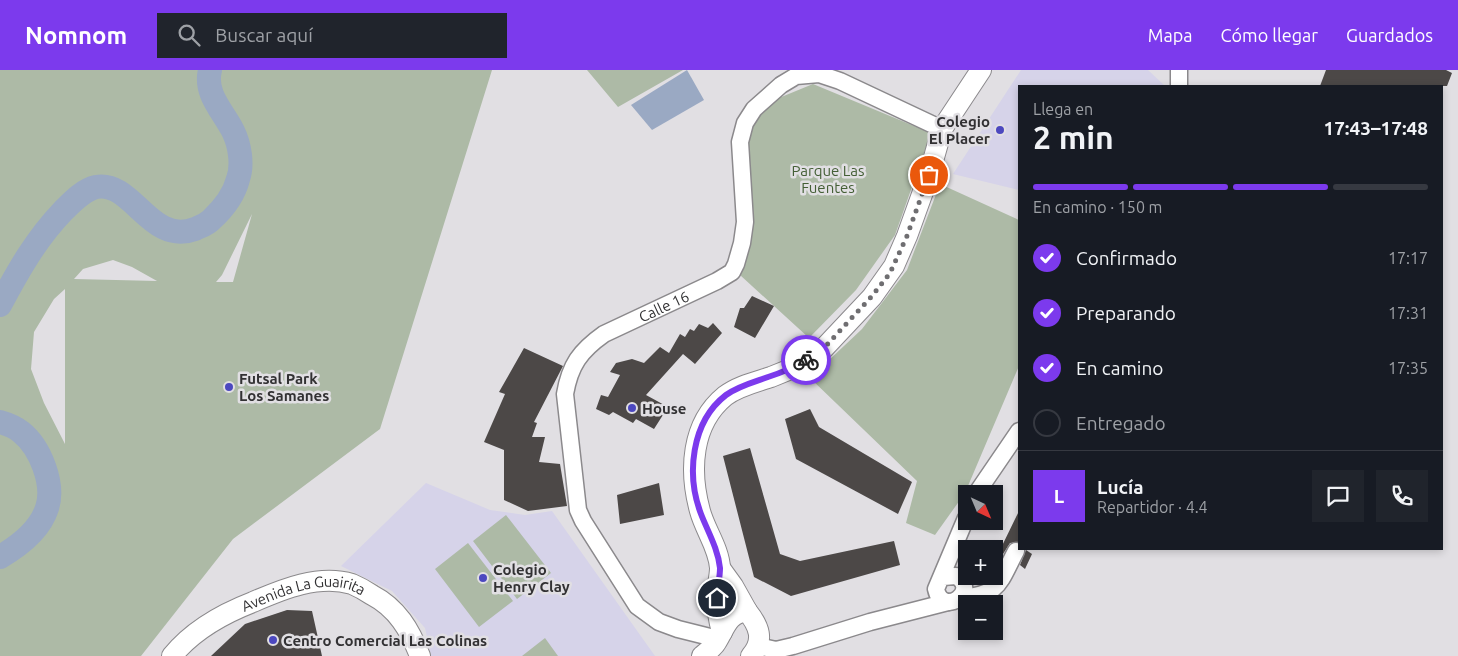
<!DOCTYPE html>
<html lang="es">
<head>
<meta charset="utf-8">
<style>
	:root { --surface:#171b24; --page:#20242c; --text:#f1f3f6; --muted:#9ea1a6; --line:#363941; --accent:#7c3aed }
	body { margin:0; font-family:Ubuntu,sans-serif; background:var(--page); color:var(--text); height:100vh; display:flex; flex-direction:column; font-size:19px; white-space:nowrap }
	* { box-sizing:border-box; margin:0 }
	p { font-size:16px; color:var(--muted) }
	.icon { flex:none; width:28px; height:28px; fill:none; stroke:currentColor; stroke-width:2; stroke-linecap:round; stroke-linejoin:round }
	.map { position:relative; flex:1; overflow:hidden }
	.drawer { position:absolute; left:1018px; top:15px; width:425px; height:465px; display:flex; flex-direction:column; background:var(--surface); border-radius:0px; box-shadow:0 2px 8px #0003 }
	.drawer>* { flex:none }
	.needle { width:32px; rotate:136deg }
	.controls { position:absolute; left:958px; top:415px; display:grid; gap:10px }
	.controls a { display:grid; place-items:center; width:45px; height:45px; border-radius:0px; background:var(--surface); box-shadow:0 2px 8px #0003; font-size:25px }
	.pin { position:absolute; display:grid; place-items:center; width:42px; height:42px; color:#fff; margin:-21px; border:2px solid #fff; border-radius:50%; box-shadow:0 1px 5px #0007 }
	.courier { position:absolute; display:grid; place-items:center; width:50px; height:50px; margin:-25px; border:4px solid #7c3aed; border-radius:50%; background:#fff; color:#222; box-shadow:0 1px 6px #0007 }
	.overview em { font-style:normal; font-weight:600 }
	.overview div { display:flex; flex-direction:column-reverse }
	.overview { display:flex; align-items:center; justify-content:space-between; height:85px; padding:0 15px }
	h1 { font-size:32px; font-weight:600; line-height:38px }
	.bar { display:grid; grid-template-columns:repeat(4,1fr); gap:8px 5px; align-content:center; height:60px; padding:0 15px }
	.bar i { height:6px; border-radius:4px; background:var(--line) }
	.bar .on { background:var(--accent) }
	.bar p { grid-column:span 4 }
	.line { display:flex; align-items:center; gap:12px; padding:0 15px; border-top:1px solid var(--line) }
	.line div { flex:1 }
	.round { display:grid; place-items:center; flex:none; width:52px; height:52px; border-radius:0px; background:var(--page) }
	ol { padding:0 15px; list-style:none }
	li { display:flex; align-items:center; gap:15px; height:55px }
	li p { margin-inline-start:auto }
	li .icon { padding:5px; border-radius:50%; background:var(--accent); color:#fff; stroke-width:4 }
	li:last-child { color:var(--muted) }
	li i { width:28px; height:28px; border:2px solid var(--line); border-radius:50% }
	header { display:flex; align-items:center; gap:30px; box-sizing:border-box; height:70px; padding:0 25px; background:var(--accent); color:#fff }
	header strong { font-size:24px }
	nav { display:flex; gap:28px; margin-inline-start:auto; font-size:18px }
	.search { width:350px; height:45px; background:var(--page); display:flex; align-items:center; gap:12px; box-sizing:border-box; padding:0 18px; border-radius:0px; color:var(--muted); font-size:19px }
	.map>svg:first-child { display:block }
	.education { fill:#d6d3e9 }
	.green { fill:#adbaa6; fill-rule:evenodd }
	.water { fill:#9aa9c3 }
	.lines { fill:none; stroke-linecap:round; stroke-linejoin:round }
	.river { stroke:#9aa9c3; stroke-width:24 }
	.building { fill:#4c4847 }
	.minor-casing { stroke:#8b898c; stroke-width:19 }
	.tertiary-casing { stroke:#8b898c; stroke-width:22 }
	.minor { stroke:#fff; stroke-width:16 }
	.tertiary { stroke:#fff; stroke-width:20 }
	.done { stroke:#6f6e71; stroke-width:5; stroke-dasharray:0 9 }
	.route { stroke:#7c3aed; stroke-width:6 }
	.poi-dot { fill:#4c48bf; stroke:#e1dfe3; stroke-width:2 }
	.labels { text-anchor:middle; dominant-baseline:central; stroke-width:5; stroke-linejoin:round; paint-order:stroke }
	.poi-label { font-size:15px; font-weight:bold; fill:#323133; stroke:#e1dfe3; text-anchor:start }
	.park-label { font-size:15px; fill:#445f36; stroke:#e1dfe3 }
	.street-label { font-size:15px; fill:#323133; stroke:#e1dfe3 }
</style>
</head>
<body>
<header>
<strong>Nomnom</strong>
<div class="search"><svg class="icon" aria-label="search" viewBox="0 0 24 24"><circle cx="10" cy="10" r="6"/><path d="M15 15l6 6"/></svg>Buscar aquí</div>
<nav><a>Mapa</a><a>Cómo llegar</a><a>Guardados</a></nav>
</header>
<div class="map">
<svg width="1458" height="586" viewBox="0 0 1458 586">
	<rect width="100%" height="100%" fill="#e1dfe3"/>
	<!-- education -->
	<path class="education" d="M1021 0H1148L1165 16H1019V120L953 104Z
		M426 413 490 440 525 445 552 441 655 586H431L425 558 392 521 341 496Z"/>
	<!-- green -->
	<path class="green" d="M0 0H492L380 359 233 469 141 586H0ZM252 144 233 212H216L222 205ZM113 190 132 197 157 211 74 209 83 199ZM65 219V374L44 333 31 299 34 262 54 229Z
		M587 0H683L618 37Z
		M813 14 931 63 895 165 856 220 809 268 740 205 751 164 746 90 751 55 774 30Z
		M940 114 1019 150V296L965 423 935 465 906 453 917 411 810 308 862 259 907 200Z
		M506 445 551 503 517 529 473 471Z
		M468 473 513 531 479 557 435 499Z
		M545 568 558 586H522Z"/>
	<!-- water -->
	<path class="water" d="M687 0 704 30 652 60 631 35Z"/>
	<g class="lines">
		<!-- river -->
		<path class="river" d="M0 235C18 201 36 169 63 141 72 132 83 120 96 117 133 110 150 176 195 159 201 156 206 155 211 150 223 139 234 125 238 109 243 95 240 75 233 61 223 41 204 24 210 0
			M0 352C7 354 15 357 21 362 40 377 55 414 47 438 40 460 19 476 0 487"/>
	</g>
	<!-- building -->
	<path class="building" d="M1326 0H1446L1452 3 1447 16H1320Z
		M752 226 774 236 755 268 734 257 740 238H744Z
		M713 253 722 263 695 294 683 284 646 325 668 337 654 359 636 349 633 353 613 342 609 345 596 339 601 325 608 327 620 305 610 302 616 293 632 289 644 293 660 277 669 283 680 264 685 267 690 259 694 261 699 254 708 258Z
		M524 278 563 296 534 352 537 353 532 367H545L539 392 560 394 567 436 528 441 504 430V380L484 372 505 324 499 322Z
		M810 339 819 357 912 412 898 444 796 389 785 349Z
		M750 378 780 484 800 491 894 471 900 495 791 526 754 507 723 386Z
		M659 413 664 445 620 454 617 425Z
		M1019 441V472L1010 473 1003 484 999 482Z
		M1026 480 1032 484 1025 499 1020 495Z
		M287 540 312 541 322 586H211L245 554Z"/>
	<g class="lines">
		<defs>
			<g id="minor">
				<path d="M1179 16V0"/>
				<path d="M976 424 1019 361"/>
				<path d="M943 507 956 506C981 521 942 548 936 519L966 448"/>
				<path d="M960 528C1000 525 999 513 1016 481"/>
				<path id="s1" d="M718 569 678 559 659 552 637 536 583 451 578 440 565 324C570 295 580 281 604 264L717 211 732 202 736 194 742 173 745 152 740 72 745 53 754 39 781 15 796 6 819 4 840 11 942 59"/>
				<path d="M758 576 776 580 793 576 870 552 948 532"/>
			</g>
			<g id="tertiary">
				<path d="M720 498 733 516 747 541"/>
				<path d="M722 562C719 551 717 540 717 529 716 519 720 508 720 498 719 478 705 460 700 441 689 401 691 354 725 326 738 316 756 312 771 307 790 300 808 291 824 278L872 227 894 196 907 166 929 105 942 59 981 0"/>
				<path id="s2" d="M172 586C193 560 222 544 253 532 283 519 319 504 352 514 359 517 366 521 372 525 397 538 410 560 420 586"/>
				<path d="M702 586C707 582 714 577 717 571 725 558 728 543 747 541 759 556 765 570 751 586"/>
			</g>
		</defs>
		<!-- minor casing -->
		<use href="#minor" class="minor-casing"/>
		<!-- tertiary casing -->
		<use href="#tertiary" class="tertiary-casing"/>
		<!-- minor -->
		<use href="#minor" class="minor"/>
		<!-- tertiary -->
		<use href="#tertiary" class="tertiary"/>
	</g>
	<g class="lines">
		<!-- done -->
		<path class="done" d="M806 290 824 278 872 226 890 203 907 166 929 105"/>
		<!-- route -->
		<path class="route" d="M717 528C717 519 720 508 720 498 718 479 708 462 701 444 686 405 691 352 726 325 738 316 754 312 768 307 781 303 794 297 806 290"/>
	</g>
	<!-- markers -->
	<g class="poi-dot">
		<circle cx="1000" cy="60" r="5"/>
		<circle cx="229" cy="317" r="5"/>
		<circle cx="632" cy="338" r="5"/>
		<circle cx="483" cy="508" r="5"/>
		<circle cx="273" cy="570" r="5"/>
	</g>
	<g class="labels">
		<!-- poi labels -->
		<g class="poi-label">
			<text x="990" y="51" text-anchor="end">Colegio<tspan x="990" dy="17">El Placer</tspan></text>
			<text x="239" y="308">Futsal Park<tspan x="239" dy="17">Los Samanes</tspan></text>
			<text x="642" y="338">House</text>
			<text x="493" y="499">Colegio<tspan x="493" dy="17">Henry Clay</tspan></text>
			<text x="283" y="570">Centro Comercial Las Colinas</text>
		</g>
		<!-- park labels -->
		<g class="park-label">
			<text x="828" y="100">Parque Las<tspan x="828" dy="17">Fuentes</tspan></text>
		</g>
		<!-- street labels -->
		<g class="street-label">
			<text stroke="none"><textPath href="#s1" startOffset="458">Calle 16</textPath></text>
			<text stroke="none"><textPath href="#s2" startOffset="151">Avenida La Guairita</textPath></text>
		</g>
	</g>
</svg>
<div class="controls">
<a><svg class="needle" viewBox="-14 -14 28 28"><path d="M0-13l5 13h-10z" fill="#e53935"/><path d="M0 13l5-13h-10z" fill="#9ea1a6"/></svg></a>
<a>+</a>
<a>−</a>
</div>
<div class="pin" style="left:929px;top:105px;background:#ea580c"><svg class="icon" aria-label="bag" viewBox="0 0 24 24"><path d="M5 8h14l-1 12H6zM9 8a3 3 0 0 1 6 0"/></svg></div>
<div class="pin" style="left:717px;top:528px;background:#1f2937"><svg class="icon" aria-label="home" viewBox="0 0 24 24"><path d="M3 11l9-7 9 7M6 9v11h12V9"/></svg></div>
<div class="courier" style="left:806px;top:290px"><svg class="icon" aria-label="bike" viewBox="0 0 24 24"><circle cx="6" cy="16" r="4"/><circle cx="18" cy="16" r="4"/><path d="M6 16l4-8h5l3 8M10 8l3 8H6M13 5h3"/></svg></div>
<section class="drawer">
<div class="overview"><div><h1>2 min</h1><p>Llega en</p></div><em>17:43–17:48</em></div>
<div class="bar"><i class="on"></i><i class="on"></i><i class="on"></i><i></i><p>En camino · 150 m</p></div>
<ol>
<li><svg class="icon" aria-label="check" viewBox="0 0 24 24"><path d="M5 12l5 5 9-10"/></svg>Confirmado<p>17:17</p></li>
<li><svg class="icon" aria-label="check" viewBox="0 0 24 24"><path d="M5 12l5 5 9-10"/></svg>Preparando<p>17:31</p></li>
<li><svg class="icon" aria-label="check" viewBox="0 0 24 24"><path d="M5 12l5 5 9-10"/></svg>En camino<p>17:35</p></li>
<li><i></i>Entregado</li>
</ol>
<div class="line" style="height:90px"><b class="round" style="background:var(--accent);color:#fff">L</b><div><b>Lucía</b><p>Repartidor · 4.4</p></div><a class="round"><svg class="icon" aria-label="chat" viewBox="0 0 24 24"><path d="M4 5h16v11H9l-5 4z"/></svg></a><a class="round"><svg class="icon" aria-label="phone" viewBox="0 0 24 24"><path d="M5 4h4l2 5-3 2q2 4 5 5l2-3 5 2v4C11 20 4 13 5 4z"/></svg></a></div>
</section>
</div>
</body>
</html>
